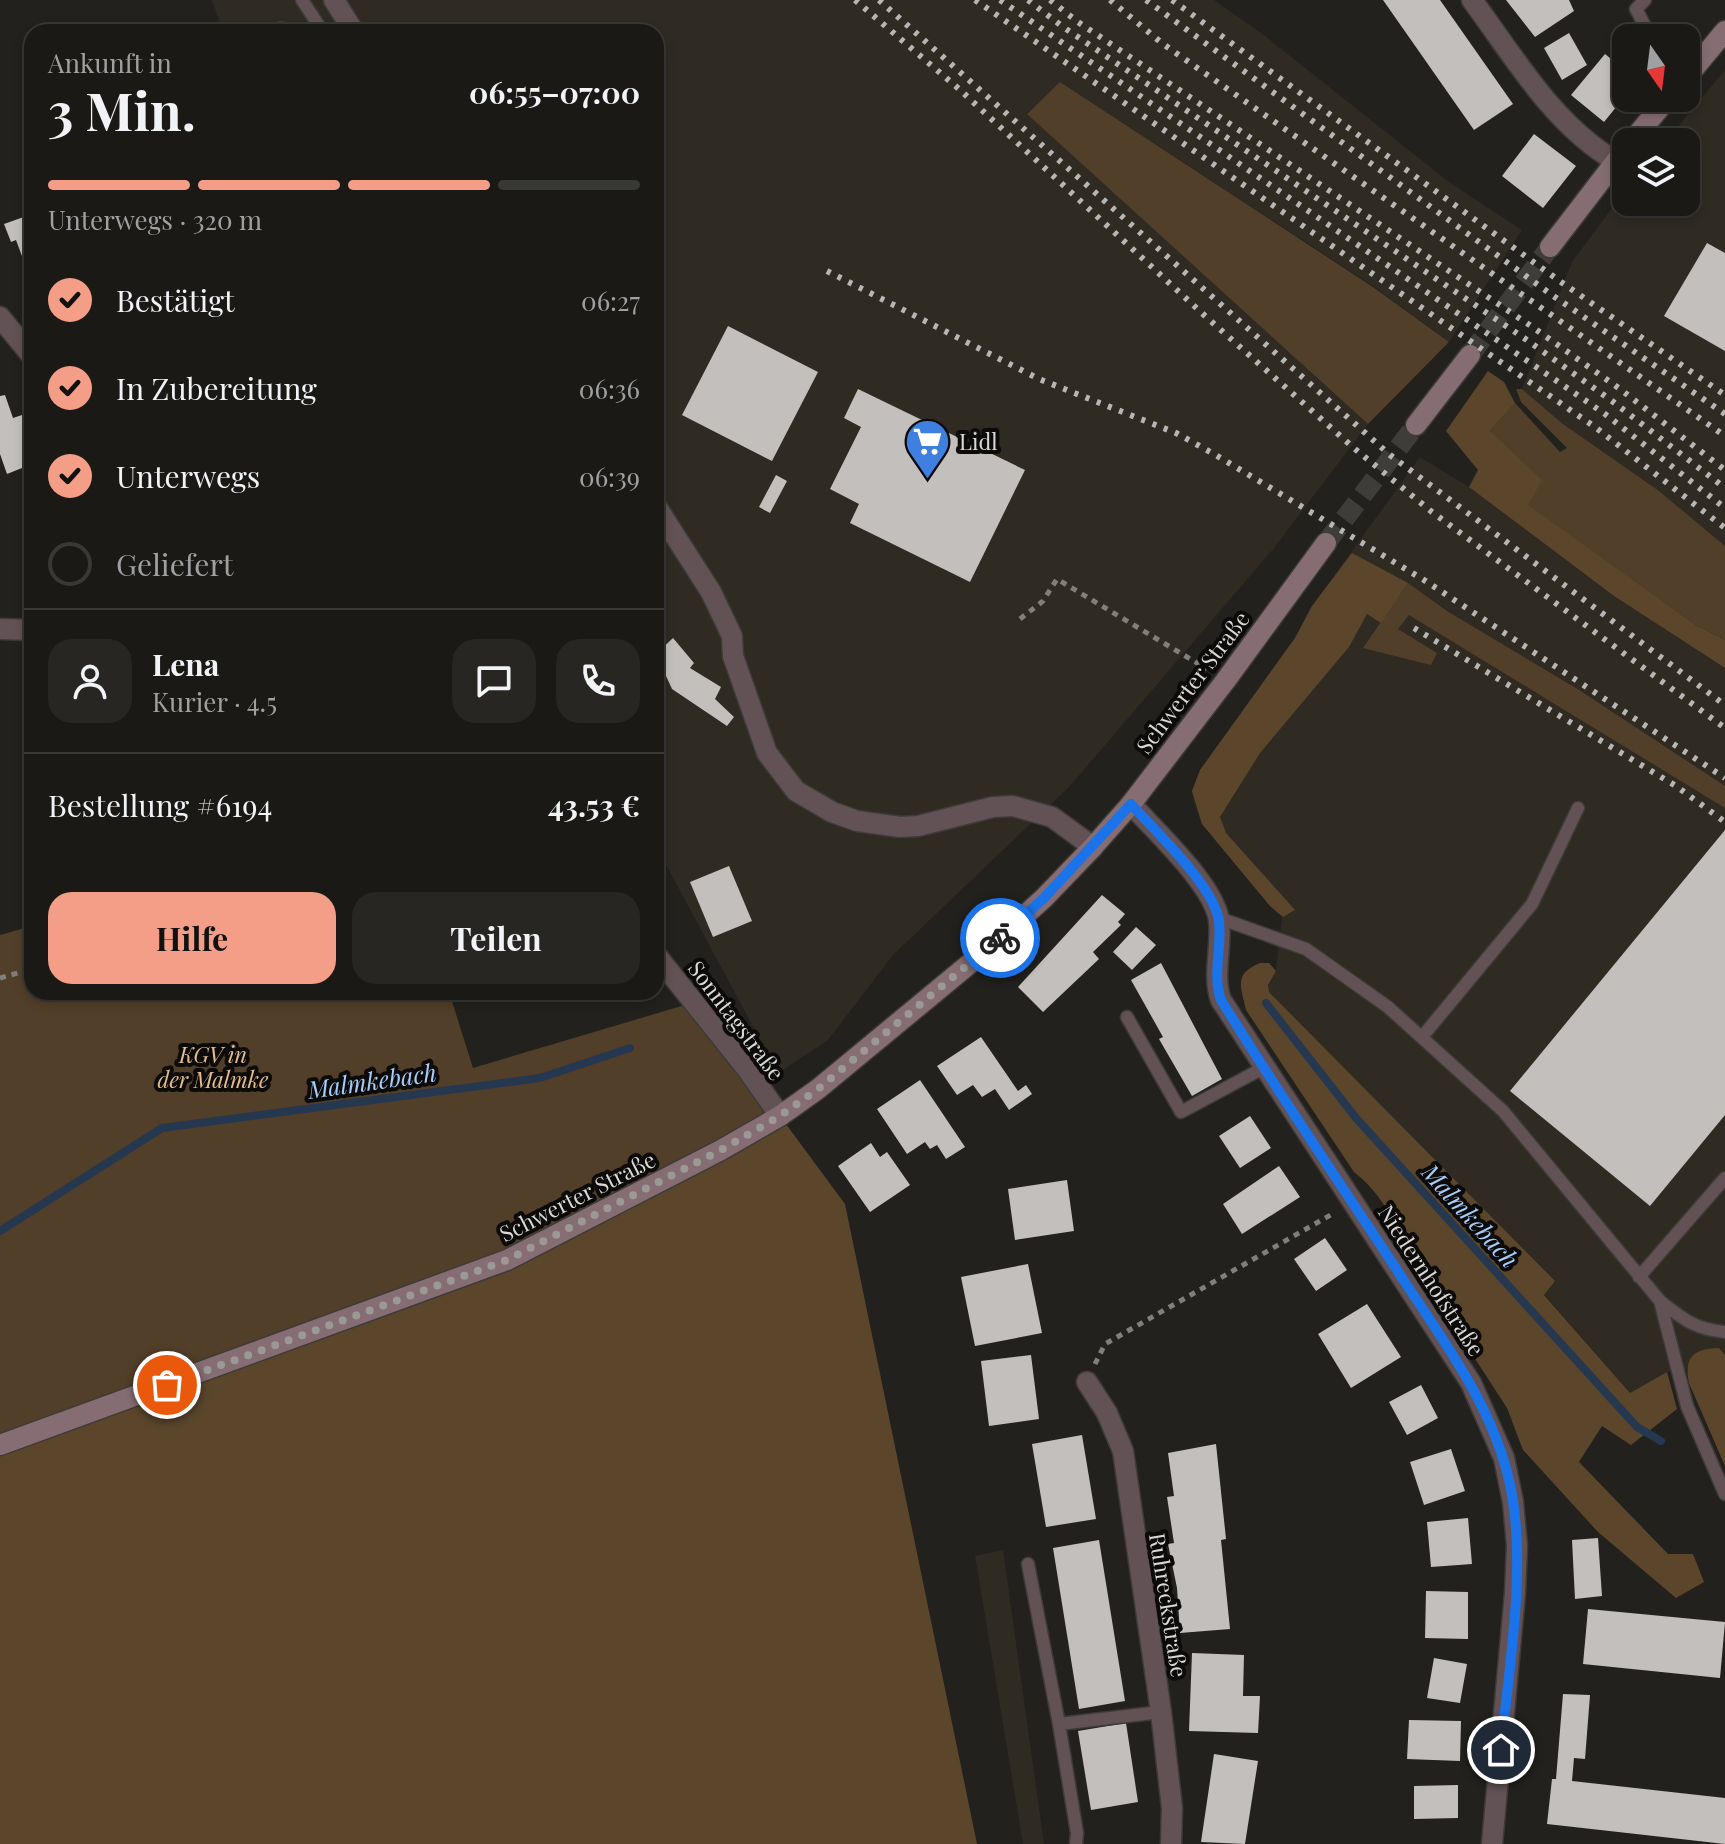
<!DOCTYPE html>
<html lang="de">
<head>
<meta charset="utf-8">
<style>
	:root { --surface:#1a1916; --page:#272623; --text:#f1f3f6; --muted:#9fa0a1; --line:#383835; --accent:#f49e88 }
	body { margin:0; font-family:"Playfair Display",serif; background:var(--page); color:var(--text); height:100vh; display:flex; flex-direction:column; font-size:30px; white-space:nowrap }
	* { box-sizing:border-box; margin:0 }
	p { font-size:26px; color:var(--muted) }
	.icon { flex:none; width:44px; height:44px; fill:none; stroke:currentColor; stroke-width:2; stroke-linecap:round; stroke-linejoin:round }
	.map { position:relative; flex:1; overflow:hidden }
	.drawer { position:absolute; left:24px; top:24px; width:640px; height:976px; display:flex; flex-direction:column; background:var(--surface); border-radius:24px; box-shadow:0 4px 12px #0003,0 0 0 2px var(--line) }
	.drawer>* { flex:none }
	.needle { width:52px; rotate:166deg }
	.fabs { position:absolute; left:1612px; top:24px; display:grid; gap:16px }
	.fabs a { display:grid; place-items:center; width:88px; height:88px; border-radius:16px; background:var(--surface); box-shadow:0 4px 12px #0003,0 0 0 2px var(--line); font-size:40px }
	.pin { position:absolute; display:grid; place-items:center; width:68px; height:68px; color:#fff; margin:-34px; border:4px solid #fff; border-radius:50%; box-shadow:0 2px 8px #0007 }
	.courier { position:absolute; display:grid; place-items:center; width:80px; height:80px; margin:-40px; border:6px solid #1a73e8; border-radius:50%; background:#fff; color:#222; box-shadow:0 2px 10px #0007 }
	.head em { font-style:normal; font-weight:700 }
	.head div { display:flex; flex-direction:column-reverse }
	.head { display:flex; align-items:center; justify-content:space-between; height:136px; padding:0 24px }
	h1 { font-size:52px; font-weight:700; line-height:60px }
	.bar { display:grid; grid-template-columns:repeat(4,1fr); gap:12px 8px; align-content:center; height:96px; padding:0 24px }
	.bar i { height:10px; border-radius:6px; background:var(--line) }
	.bar .active { background:var(--accent) }
	.bar p { grid-column:span 4 }
	.line { display:flex; align-items:center; gap:20px; padding:0 24px; border-top:2px solid var(--line) }
	.line div { flex:1 }
	.round { display:grid; place-items:center; flex:none; width:84px; height:84px; border-radius:24px; background:var(--page) }
	ol { padding:0 24px; list-style:none }
	li { display:flex; align-items:center; gap:24px; height:88px }
	li p { margin-inline-start:auto }
	li .icon { padding:8px; border-radius:50%; background:var(--accent); color:#111; stroke-width:4 }
	li:last-child { color:var(--muted) }
	li i { width:44px; height:44px; border:4px solid var(--line); border-radius:50% }
	.action { display:flex; gap:16px; margin-top:auto; padding:16px 24px }
	.action a { flex:1; height:92px; border-radius:24px; background:var(--accent); color:#111; font-size:32px; font-weight:700; line-height:92px; text-align:center }
	.action a+a { background:var(--page); color:var(--text) }
	.map>svg:first-child { display:block }
	.built { fill:#2f2a22 }
	.green { fill:#523f29 }
	.forest { fill:#5b462c }
	.lines { fill:none; stroke-linecap:round; stroke-linejoin:round }
	.stream { stroke:#253850; stroke-width:8 }
	.building { fill:#c3bfbd }
	.secondary-tunnel { stroke:#3e3d3a; stroke-width:20; stroke-dasharray:20 10; stroke-linecap:butt }
	.lane-casing { stroke:#3d3b38; stroke-width:15 }
	.street-casing { stroke:#3d3b38; stroke-width:23 }
	.secondary-casing { stroke:#3d3b38; stroke-width:23 }
	.path { stroke:#807f7c; stroke-width:5; stroke-dasharray:6 6; stroke-linecap:butt }
	.lane { stroke:#625256; stroke-width:12 }
	.street { stroke:#625256; stroke-width:20 }
	.secondary { stroke:#866d74; stroke-width:20 }
	.rail { stroke:#b7b6b4; stroke-width:6; stroke-dasharray:4 8; stroke-linecap:butt }
	.done { stroke:#9a9996; stroke-width:8; stroke-dasharray:0 14.4 }
	.route { stroke:#1a73e8; stroke-width:10 }
	.labels { text-anchor:middle; dominant-baseline:central; stroke-width:8; stroke-linejoin:round; paint-order:stroke }
	.poi-label { font-size:22px; fill:#dad9d7; stroke:#0c0b0a; text-anchor:start }
	.street-label { font-size:22px; fill:#dad9d7; stroke:#0c0b0a }
	.park-label { font-size:22px; font-style:italic; fill:#e6bd8d; stroke:#0c0b0a }
	.water-label { font-size:24px; font-style:italic; fill:#a7cdfd; stroke:#0c0b0a }
</style>
</head>
<body>
<div class="map">
<svg width="1725" height="1844" viewBox="0 0 1725 1844">
	<rect width="100%" height="100%" fill="#23211e"/>
	<!-- built -->
	<path class="built" d="M212 0H1214L1265 36 1449 182 1522 230 1449 342 1373 286 1061 83 1027 113 1368 424 1274 548 1070 786 893 955 828 1040 778 1073 656 846V32H223Z
		M1725 70V548L1563 424 1522 389 1572 262 1626 189V202H1686V142H1665Z
		M1420 457 1469 487 1614 596 1725 668V1466L1689 1383 1686 1369 1667 1372 1630 1393 1544 1294 1554 1281 1269 992 1268 985 1276 971 1282 917 1270 906 1202 824 1194 803 1192 791 1200 770 1295 638 1312 606Z
		M1003 1550 1044 1844H1023L975 1556Z"/>
	<!-- green -->
	<path class="green" d="M1060 82 1373 287 1449 342 1368 424 1027 114Z
		M1516 389H1522L1563 424 1659 491 1725 546V640L1696 625 1527 505 1490 431 1515 403 1560 452 1567 448 1521 402Z
		M1408 583 1447 611 1579 690 1725 786V808L1409 615 1398 629 1437 653 1431 665 1363 648Z
		M32 926V992H449L473 1068 695 1002 780 1116 507 1260 0 1445V935Z"/>
	<!-- forest -->
	<path class="forest" d="M1488 371 1504 382 1515 403 1490 431 1542 480 1528 505 1696 625 1725 640V668L1614 596 1469 487 1478 470 1446 431Z
		M1352 553 1408 583 1381 623 1367 614 1349 647 1260 753 1220 817 1226 833 1295 910 1283 917 1270 906 1202 824 1192 791 1200 770 1295 638 1312 606Z
		M1260 963H1269L1276 971 1268 985 1269 992 1555 1281 1544 1295 1630 1393 1667 1372 1677 1409 1631 1445 1602 1426 1579 1462 1668 1554H1693L1704 1582 1676 1598 1598 1532 1523 1450 1507 1408 1409 1257C1399 1226 1380 1192 1354 1172L1246 1010C1241 987 1233 974 1260 963Z
		M780 1116 845 1204 977 1844H0V1445L507 1260Z
		M1719 1348 1725 1355V1466L1689 1383C1684 1357 1693 1349 1719 1348Z"/>
	<g class="lines">
		<!-- stream -->
		<path class="stream" d="M1266 1003 1356 1118 1637 1427 1661 1441
			M0 1231 162 1128 540 1078 630 1048"/>
	</g>
	<!-- building -->
	<path class="building" d="M1383 0H1440L1513 104 1474 130Z
		M1506 0H1569L1574 11 1535 37Z
		M1569 33 1587 65 1562 80 1544 48Z
		M1605 54 1626 71V95L1604 122 1571 95Z
		M1534 134 1576 166 1543 208 1502 176Z
		M32 214V283L16 240 11 242 4 224Z
		M1707 243 1725 253V351L1664 316Z
		M728 326 818 372 772 461 682 415Z
		M858 389 1025 470 970 582 850 523 859 504 830 489 861 427 844 418Z
		M5 395 13 418 22 415 32 438V464L7 474 0 454V396Z
		M776 475 787 481 770 513 759 507Z
		M673 638 694 663 690 668 721 687 715 699 734 717 727 726 672 689 656 654Z
		M1725 830V1115L1650 1206 1510 1091Z
		M729 866 752 921 713 937 690 882Z
		M1102 895 1125 914 1118 922 1121 925 1093 952 1099 959 1043 1012 1018 987Z
		M1136 927 1156 945 1132 970 1113 952Z
		M1161 963 1222 1079 1192 1096 1159 1039 1163 1037 1131 980Z
		M981 1037 1018 1091 1026 1085 1032 1094 1009 1110 995 1089 982 1097 973 1085 957 1095 937 1066Z
		M920 1080 965 1147 946 1159 937 1145 930 1149 925 1142 907 1154 877 1109Z
		M1250 1116 1271 1148 1240 1168 1219 1136Z
		M871 1143 880 1157 887 1152 910 1185 870 1212 838 1166Z
		M1279 1166 1300 1197 1242 1234 1223 1204Z
		M1067 1180 1074 1231 1015 1240 1008 1189Z
		M1325 1238 1347 1270 1316 1291 1294 1259Z
		M1028 1264 1042 1333 975 1346 961 1277Z
		M1367 1304 1401 1357 1351 1388 1318 1334Z
		M1031 1355 1039 1419 989 1426 981 1361Z
		M1421 1385 1438 1418 1407 1435 1389 1402Z
		M1082 1435 1096 1519 1046 1527 1032 1444Z
		M1216 1444 1226 1539 1221 1540 1230 1629 1180 1633 1177 1588 1168 1544 1174 1543 1167 1497 1174 1496 1168 1453Z
		M1451 1449 1465 1491 1424 1505 1410 1462Z
		M1468 1518 1472 1564 1431 1567 1427 1522Z
		M1598 1538 1602 1596 1575 1599 1572 1540Z
		M1099 1540 1125 1701 1079 1709 1053 1548Z
		M1426 1591 1468 1592V1639L1425 1638Z
		M1588 1609 1725 1622 1720 1678 1583 1664Z
		M1192 1653 1244 1655 1243 1696H1260L1258 1733 1189 1731Z
		M1434 1658 1467 1664 1460 1703 1427 1698Z
		M1563 1694 1590 1695 1585 1759 1574 1758 1572 1781 1725 1798V1844L1547 1824 1552 1779H1556Z
		M1409 1720 1461 1721 1460 1761 1407 1759Z
		M1126 1723 1138 1802 1091 1810 1078 1731Z
		M1214 1754 1258 1761 1245 1844 1201 1842Z
		M1458 1785V1818L1414 1819V1786Z"/>
	<g class="lines">
		<!-- secondary-tunnel -->
		<path class="secondary-tunnel" d="M1470 355 1550 247
			M1326 543 1416 425"/>
		<defs>
			<path id="lane" d="M302 0 323 32
				M1645 0 1636 9 1651 38
				M281 28 283 32
				M1219 918 1306 949 1388 1007 1503 1111 1660 1301C1683 1319 1694 1329 1725 1332
				M1127 1017 1181 1112 1265 1067
				M1422 1037 1532 904 1578 808
				M1639 1277 1725 1178
				M1660 1301 1687 1406 1725 1494
				M1028 1564 1059 1724
				M1076 1844 1077 1833 1059 1724 1161 1712"/>
			<path id="street" d="M334 0 354 32
				M1472 0C1515 58 1552 123 1615 161
				M0 317 32 356
				M656 506 711 592 732 636 733 656 767 753 796 791 832 812 857 821 900 827 918 826 993 807 1013 806 1052 817 1093 847
				M0 629 32 630
				M1131 804C1155 831 1215 886 1219 921 1222 947 1212 976 1221 1000L1471 1383 1504 1458 1513 1502 1517 1546 1515 1593 1492 1844
				M656 955 747 1069 780 1116
				M1087 1382 1107 1413 1123 1451 1161 1712 1172 1808 1171 1844"/>
			<path id="secondary" d="M1686 78 1725 31
				M1631 142 1668 98
				M1550 247 1626 148
				M1416 425 1470 355
				M0 1445 507 1260 721 1150 780 1116 818 1089 991 946 1044 898 1093 847 1131 804 1226 680 1326 543"/>
		</defs>
		<!-- lane casing -->
		<use href="#lane" class="lane-casing"/>
		<!-- street casing -->
		<use href="#street" class="street-casing"/>
		<!-- secondary casing -->
		<use href="#secondary" class="secondary-casing"/>
		<!-- path -->
		<path class="path" d="M1020 619 1043 601 1057 579 1207 669
			M0 978 32 969
			M1095 1364 1105 1344 1334 1213"/>
		<!-- lane -->
		<use href="#lane" class="lane"/>
		<!-- street -->
		<use href="#street" class="street"/>
		<!-- secondary -->
		<use href="#secondary" class="secondary"/>
		<!-- rail -->
		<path class="rail" d="M855 0 959 89 1204 315 1355 449 1432 512 1725 728
			M879 0 1390 455 1725 705
			M975 0 1595 427 1725 528
			M1000 0 1605 414 1725 508
			M1028 0 1063 27 1524 338 1612 401 1725 488
			M1050 0 1078 22 1531 326 1620 389 1725 470
			M1110 0 1163 44 1725 436
			M1146 0 1552 295 1725 414
			M1172 0 1561 282 1725 395
			M827 271 1039 379 1176 433 1214 454 1424 580 1725 778
			M1414 628 1676 786 1725 822"/>
	</g>
	<g class="lines">
		<!-- done -->
		<path class="done" d="M167 1385 507 1260 721 1150 780 1116 818 1089 1000 938"/>
		<!-- route -->
		<path class="route" d="M1000 938 1044 898 1131 804C1155 831 1214 886 1219 921 1222 947 1212 975 1221 1000 1277 1091 1338 1180 1397 1270 1444 1343 1500 1413 1513 1501 1525 1579 1508 1672 1501 1750"/>
	</g>
	<!-- icons -->
	<defs>
		<symbol id="supermarket-pin" viewBox="-11 -11 22 30"><path d="M0 17L-7.5 6A9.5 9.5 0 1 1 7.5 6Z" fill="#3f7fe0" stroke="#0c0b0a"/><path d="M-6-5.5h2.5l.6 2H6L4.5 2H-2.5L-4.4-4H-6ZM-1.5 3.2a1.3 1.3 0 1 0 .1 0ZM3 3.2a1.3 1.3 0 1 0 .1 0Z" fill="#fff"/></symbol>
	</defs>
	<g fill-rule="evenodd">
		<use href="#supermarket-pin" x="902" y="416" width="51" height="69"/>
	</g>
	<g class="labels">
		<!-- poi labels -->
		<g class="poi-label">
			<text x="959" y="441">Lidl</text>
		</g>
		<!-- street labels -->
		<g class="street-label">
			<text transform="translate(1192 682) rotate(-53)">Schwerter Straße</text>
			<text transform="translate(737 1020) rotate(53)">Sonntagstraße</text>
			<text transform="translate(577 1196) rotate(-27)">Schwerter Straße</text>
			<text transform="translate(1432 1280) rotate(57)">Niedernhofstraße</text>
			<text transform="translate(1169 1605) rotate(81)">Ruhreckstraße</text>
		</g>
		<!-- park labels -->
		<g class="park-label">
			<text x="213" y="1054">KGV in<tspan x="213" dy="25">der Malmke</tspan></text>
		</g>
		<!-- water labels -->
		<g class="water-label">
			<text transform="translate(372 1080) rotate(-8)">Malmkebach</text>
			<text transform="translate(1471 1215) rotate(48)">Malmkebach</text>
		</g>
	</g>
</svg>
<div class="fabs">
<a><svg class="needle" viewBox="-14 -14 28 28"><path d="M0-13l5 13h-10z" fill="#e53935"/><path d="M0 13l5-13h-10z" fill="#9fa0a1"/></svg></a>
<a><svg class="icon" aria-label="layers" viewBox="0 0 24 24"><path d="M12 4l9 5-9 5-9-5zM3 14l9 5 9-5"/></svg></a>
</div>
<div class="pin" style="left:167px;top:1385px;background:#ea580c"><svg class="icon" aria-label="bag" viewBox="0 0 24 24"><path d="M5 8h14l-1 12H6zM9 8a3 3 0 0 1 6 0"/></svg></div>
<div class="pin" style="left:1501px;top:1750px;background:#1f2937"><svg class="icon" aria-label="home" viewBox="0 0 24 24"><path d="M3 11l9-7 9 7M6 9v11h12V9"/></svg></div>
<div class="courier" style="left:1000px;top:938px"><svg class="icon" aria-label="bike" viewBox="0 0 24 24"><circle cx="6" cy="16" r="4"/><circle cx="18" cy="16" r="4"/><path d="M6 16l4-8h5l3 8M10 8l3 8H6M13 5h3"/></svg></div>
<section class="drawer">
<div class="head"><div><h1>3 Min.</h1><p>Ankunft in</p></div><em>06:55–07:00</em></div>
<div class="bar"><i class="active"></i><i class="active"></i><i class="active"></i><i></i><p>Unterwegs · 320 m</p></div>
<ol>
<li><svg class="icon" aria-label="check" viewBox="0 0 24 24"><path d="M5 12l5 5 9-10"/></svg>Bestätigt<p>06:27</p></li>
<li><svg class="icon" aria-label="check" viewBox="0 0 24 24"><path d="M5 12l5 5 9-10"/></svg>In Zubereitung<p>06:36</p></li>
<li><svg class="icon" aria-label="check" viewBox="0 0 24 24"><path d="M5 12l5 5 9-10"/></svg>Unterwegs<p>06:39</p></li>
<li><i></i>Geliefert</li>
</ol>
<div class="line" style="height:144px"><a class="round"><svg class="icon" aria-label="person" viewBox="0 0 24 24"><circle cx="12" cy="8" r="4"/><path d="M4 21q1-7 8-7t8 7"/></svg></a><div><b>Lena</b><p>Kurier · 4.5</p></div><a class="round"><svg class="icon" aria-label="chat" viewBox="0 0 24 24"><path d="M4 5h16v11H9l-5 4z"/></svg></a><a class="round"><svg class="icon" aria-label="phone" viewBox="0 0 24 24"><path d="M5 4h4l2 5-3 2q2 4 5 5l2-3 5 2v4C11 20 4 13 5 4z"/></svg></a></div>
<div class="line" style="height:104px"><div>Bestellung #6194</div><b>43.53 €</b></div>
<div class="action"><a>Hilfe</a><a>Teilen</a></div>
</section>
</div>
</body>
</html>
